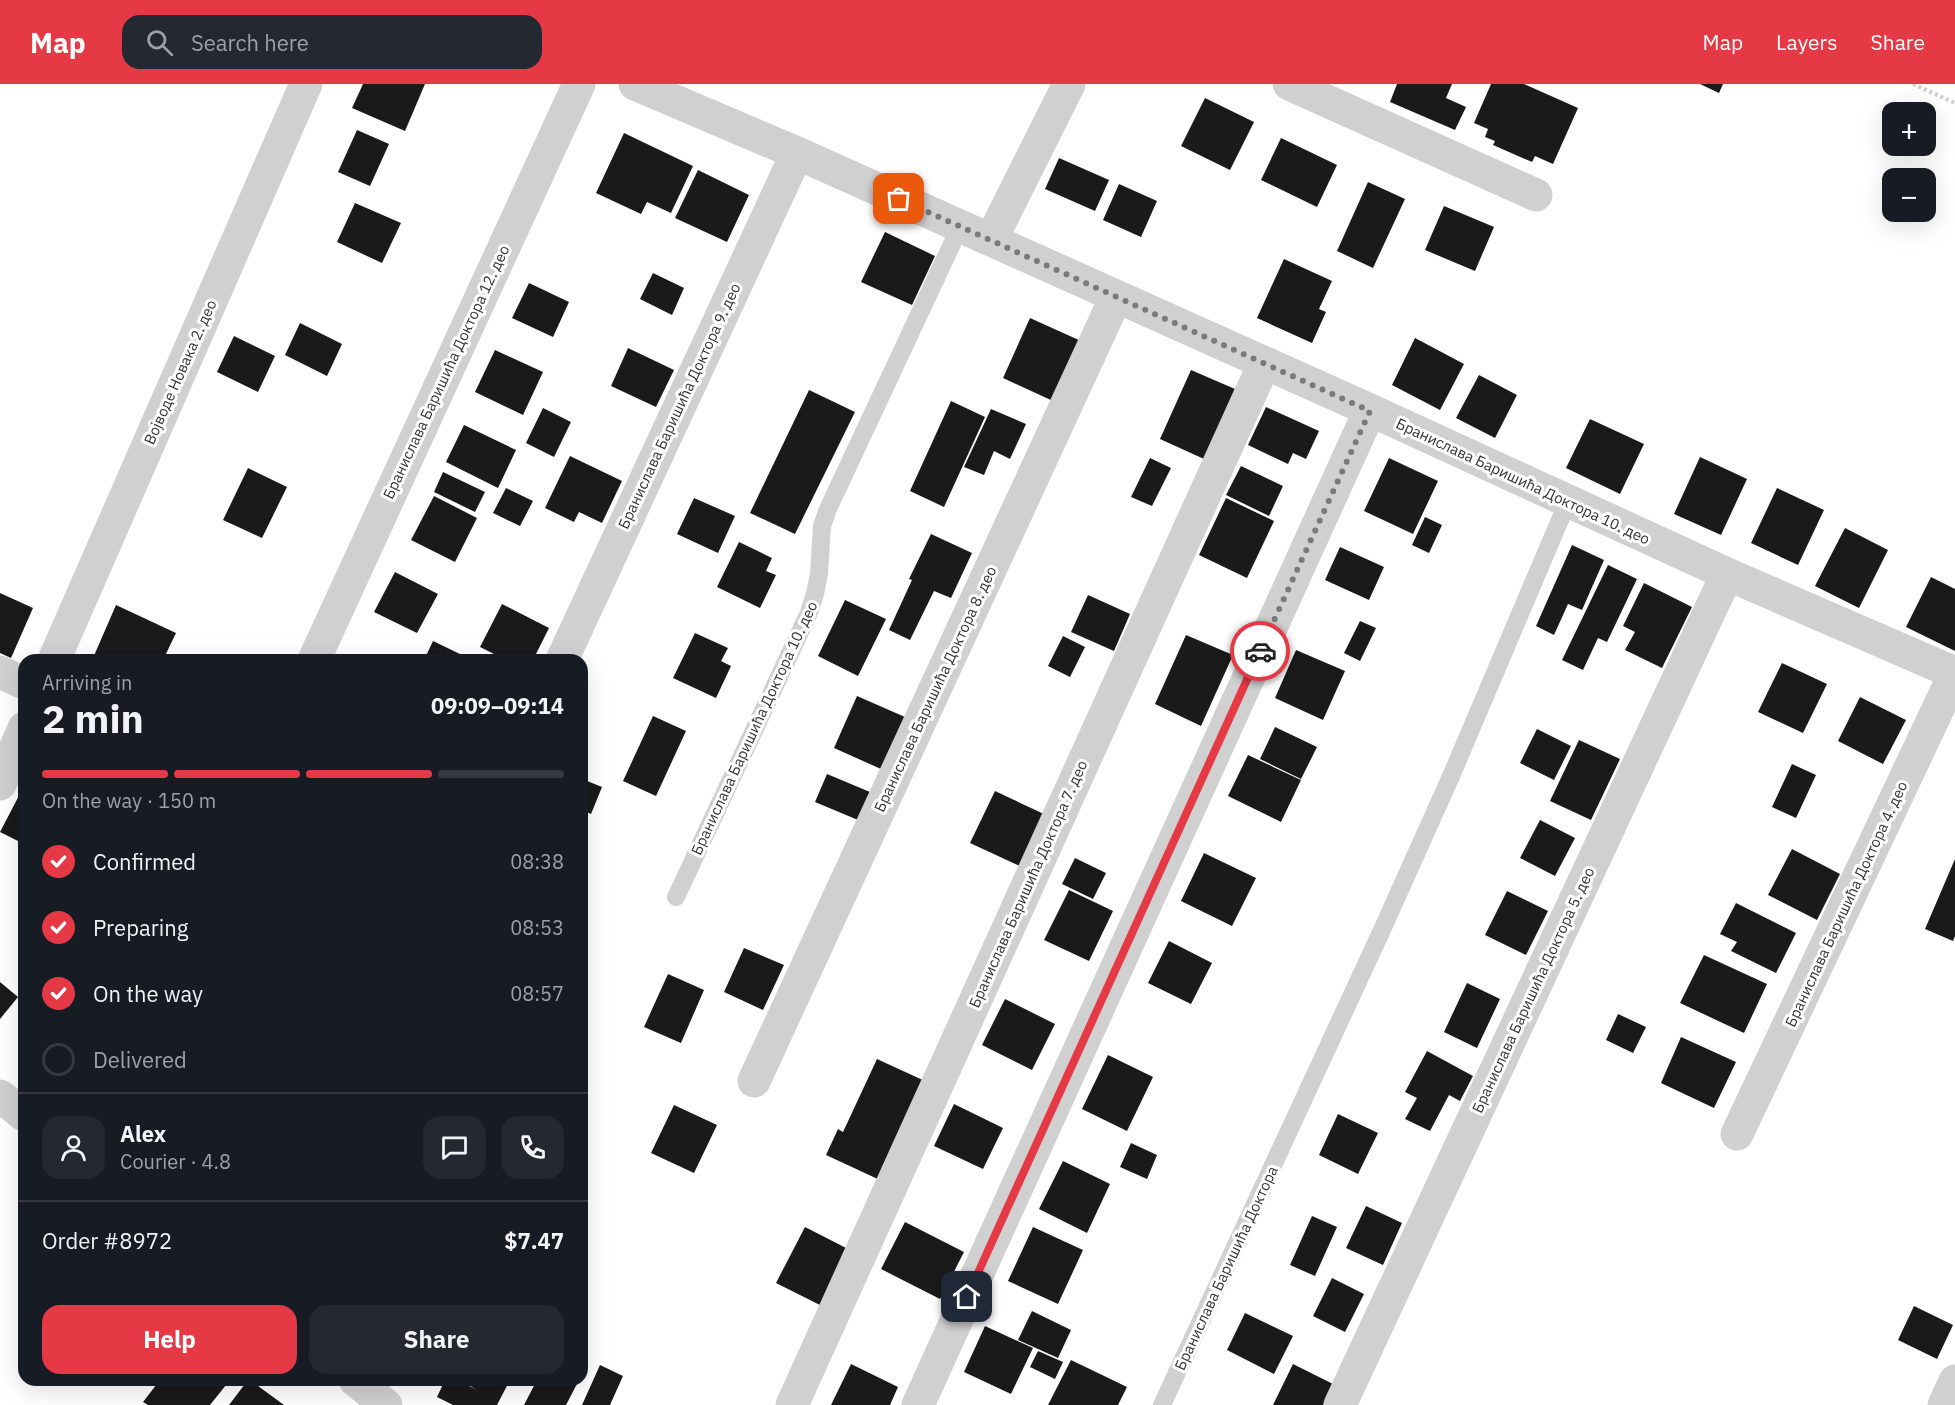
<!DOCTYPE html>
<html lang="en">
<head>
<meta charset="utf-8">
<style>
	:root { --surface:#171b24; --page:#242831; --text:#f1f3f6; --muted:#9ea1a6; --line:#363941; --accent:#e63946 }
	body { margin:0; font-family:"IBM Plex Sans",sans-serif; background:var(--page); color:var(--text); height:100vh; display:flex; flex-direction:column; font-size:22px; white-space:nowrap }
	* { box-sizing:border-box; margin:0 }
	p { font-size:20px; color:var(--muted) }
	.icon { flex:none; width:33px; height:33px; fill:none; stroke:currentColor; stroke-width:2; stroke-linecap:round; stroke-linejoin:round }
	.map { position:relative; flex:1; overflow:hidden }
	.sheet { position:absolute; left:18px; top:570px; width:570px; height:732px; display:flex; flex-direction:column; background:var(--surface); border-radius:18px; box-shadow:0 6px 24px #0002 }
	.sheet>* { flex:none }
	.tools { position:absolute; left:1882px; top:18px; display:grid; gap:12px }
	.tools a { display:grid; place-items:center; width:54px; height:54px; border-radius:12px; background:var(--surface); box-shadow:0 6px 24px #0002; font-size:30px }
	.pin { position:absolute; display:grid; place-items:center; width:51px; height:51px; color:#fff; margin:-26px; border-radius:12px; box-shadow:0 3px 9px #0006 }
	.courier { position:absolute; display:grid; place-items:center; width:60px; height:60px; margin:-30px; border:4px solid #e63946; border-radius:50%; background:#fff; color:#222; box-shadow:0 2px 8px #0007 }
	.overview em { font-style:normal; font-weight:700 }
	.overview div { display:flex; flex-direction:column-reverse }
	.overview { display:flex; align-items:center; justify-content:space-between; height:102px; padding:0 24px }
	h1 { font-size:39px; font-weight:700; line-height:45px }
	.bar { display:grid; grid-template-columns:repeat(4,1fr); gap:9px 6px; align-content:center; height:72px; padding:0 24px }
	.bar i { height:8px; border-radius:4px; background:var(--line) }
	.bar .selected { background:var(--accent) }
	.bar p { grid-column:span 4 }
	.line { display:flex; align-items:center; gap:15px; padding:0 24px; border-top:2px solid var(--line) }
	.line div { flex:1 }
	.round { display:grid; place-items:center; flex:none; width:63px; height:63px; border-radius:18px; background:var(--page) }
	ol { padding:0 24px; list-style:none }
	li { display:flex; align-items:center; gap:18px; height:66px }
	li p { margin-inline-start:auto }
	li .icon { padding:6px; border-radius:50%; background:var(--accent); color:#fff; stroke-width:4 }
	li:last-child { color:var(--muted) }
	li i { width:33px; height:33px; border:3px solid var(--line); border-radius:50% }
	.action { display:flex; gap:12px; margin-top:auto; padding:12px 24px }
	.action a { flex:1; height:69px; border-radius:18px; background:var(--accent); color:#fff; font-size:24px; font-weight:700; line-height:69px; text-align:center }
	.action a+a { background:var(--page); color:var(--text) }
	header { display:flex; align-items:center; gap:36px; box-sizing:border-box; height:84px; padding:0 30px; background:var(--accent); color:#fff }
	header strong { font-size:28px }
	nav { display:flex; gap:33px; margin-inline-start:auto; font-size:21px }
	.search { width:420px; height:54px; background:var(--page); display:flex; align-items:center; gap:15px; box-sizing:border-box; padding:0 21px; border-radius:18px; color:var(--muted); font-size:22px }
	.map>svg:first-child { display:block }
	.building { fill:#1a1a1a }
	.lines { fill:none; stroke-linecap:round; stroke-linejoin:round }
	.path { stroke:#cdcdcd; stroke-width:4; stroke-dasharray:3 3; stroke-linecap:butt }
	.service { stroke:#d0d0d0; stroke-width:18 }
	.minor { stroke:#d0d0d0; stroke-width:33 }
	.done { stroke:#7a7a7a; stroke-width:6; stroke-dasharray:0 10.8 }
	.route { stroke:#e63946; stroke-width:8 }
	.labels { text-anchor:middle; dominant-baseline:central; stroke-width:6; stroke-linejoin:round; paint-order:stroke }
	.street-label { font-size:15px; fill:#333; stroke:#fff }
</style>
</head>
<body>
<header>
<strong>Map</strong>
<div class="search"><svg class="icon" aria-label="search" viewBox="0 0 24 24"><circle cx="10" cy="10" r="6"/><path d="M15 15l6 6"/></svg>Search here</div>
<nav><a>Map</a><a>Layers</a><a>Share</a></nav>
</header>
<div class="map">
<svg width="1955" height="1321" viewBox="0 0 1955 1321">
	<rect width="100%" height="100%" fill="#fff"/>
	<!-- building -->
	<path class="building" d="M363 0H425L405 47 352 24Z
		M1397 0H1452L1446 14 1466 23 1455 46 1390 18Z
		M1491 0H1524L1578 24 1553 80 1535 72 1532 78 1493 61 1495 57 1485 53 1488 45 1474 39Z
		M1700 0H1723L1719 9Z
		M1205 14 1254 38 1230 86 1181 62Z
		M357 46 389 60 370 102 338 88Z
		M624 49 693 82 671 129 647 118 641 130 596 109Z
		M1281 54 1337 81 1317 123 1261 96Z
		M1059 74 1109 96 1095 127 1045 105Z
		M698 86 749 111 727 158 675 134Z
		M1368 98 1405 115 1373 184 1337 167Z
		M1119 100 1157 117 1141 153 1103 136Z
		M355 119 401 139 382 179 337 158Z
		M1444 122 1494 143 1475 187 1425 166Z
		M885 148 935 172 912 221 861 198Z
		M1284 175 1332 197 1319 225 1326 228 1312 259 1257 234Z
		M653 189 684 204 672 231 640 215Z
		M529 199 569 218 553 253 512 234Z
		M1030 234 1081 257 1053 317 1003 294Z
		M300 239 342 260 327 292 285 271Z
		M234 252 275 272 258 308 217 288Z
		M1415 254 1464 280 1440 326 1392 301Z
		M628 264 674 286 656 323 611 302Z
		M495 266 543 288 523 331 475 308Z
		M1191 286 1235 305 1204 375 1160 355Z
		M1479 291 1517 311 1495 354 1456 334Z
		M809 306 855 328 795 450 750 429Z
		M951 317 985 333 944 423 910 407Z
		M1266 323 1319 347 1306 375 1293 369 1288 380 1248 361Z
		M543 324 571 338 554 373 526 359Z
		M991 325 1026 340 1010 375 994 367 984 391 964 383Z
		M1590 335 1644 360 1620 410 1566 384Z
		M464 341 516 366 498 404 446 378Z
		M570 372 622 397 602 439 579 428 574 438 545 424Z
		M1700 373 1747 395 1721 451 1674 430Z
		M1150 374 1171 384 1152 422 1131 413Z
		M1389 374 1438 397 1413 450 1364 427Z
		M1241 382 1283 402 1269 432 1226 411Z
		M248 384 287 403 262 454 223 436Z
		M443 388 485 408 475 428 434 408Z
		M506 404 533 417 520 442 493 429Z
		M1777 404 1824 426 1798 481 1751 459Z
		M434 412 477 434 455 478 411 456Z
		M694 414 735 432 718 469 677 450Z
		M1226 414 1274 437 1247 494 1199 471Z
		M1425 433 1442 441 1429 469 1412 461Z
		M1845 444 1888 466 1859 524 1815 502Z
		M931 450 972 469 951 514 934 507 910 556 889 546 912 496 909 495Z
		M739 458 772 474 766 487 776 491 760 524 717 503Z
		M1572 461 1604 476 1582 526 1568 520 1554 551 1536 542Z
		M1340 463 1384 483 1369 516 1325 496Z
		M1608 481 1637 495 1607 558 1598 554 1583 586 1562 576Z
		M395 488 438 510 417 549 374 528Z
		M1931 493 1955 505V567L1906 543Z
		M1644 499 1692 523 1662 584 1625 566 1635 548 1623 542Z
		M0 509 33 524 11 574 0 569Z
		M1088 511 1130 530 1114 567 1071 548Z
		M845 516 886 535 858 592 818 572Z
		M502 520 549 544 533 576H506L480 563Z
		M116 521 176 549 163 576H98L93 574Z
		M1360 537 1376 544 1360 577 1344 569Z
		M695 549 728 564 721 577 731 582 716 614 673 594Z
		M1186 551 1233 571 1201 642 1155 620Z
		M1063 552 1085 563 1070 593 1048 582Z
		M433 557 462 571 460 576H424Z
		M1296 566 1345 587 1323 636 1275 614Z
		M1782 579 1827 600 1803 649 1758 628Z
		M857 612 905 633 881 685 834 664Z
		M1860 613 1906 636 1883 680 1838 657Z
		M653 632 686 647 656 712 623 697Z
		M1275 643 1317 663 1301 695 1260 675Z
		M1537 645 1571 662 1554 696 1520 679Z
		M1579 656 1620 675 1591 736 1550 717Z
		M1248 671 1301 696 1281 738 1228 712Z
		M1792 680 1816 691 1796 734 1772 723Z
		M827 690 870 708 858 736 815 718Z
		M582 695 602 703 591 730 582 726Z
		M24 702V760L0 748Z
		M995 707 1046 731 1022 783 970 759Z
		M1540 736 1575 754 1555 792 1520 774Z
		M1792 765 1840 790 1817 836 1768 811Z
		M1204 769 1256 794 1232 842 1181 817Z
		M1075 774 1106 789 1093 815 1062 800Z
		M1955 775V852L1953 857 1925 845Z
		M1069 806 1113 827 1089 877 1044 856Z
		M1507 807 1548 827 1526 871 1485 851Z
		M1736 819 1796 849 1776 889 1731 867 1737 858 1720 850Z
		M1169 857 1212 879 1191 920 1148 899Z
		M744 864 784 881 763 926 724 908Z
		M1704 871 1767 900 1744 949 1680 919Z
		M668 890 704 906 681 959 644 943Z
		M0 898 18 913 0 935Z
		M1467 899 1500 915 1477 964 1444 948Z
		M1005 915 1055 940 1032 986 982 961Z
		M1618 930 1646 943 1633 969 1606 956Z
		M1681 953 1736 978 1714 1024 1661 999Z
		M1427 967 1473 992 1460 1017 1449 1011 1430 1047 1405 1035 1417 1014 1405 1008Z
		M1108 971 1153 993 1127 1047 1082 1025Z
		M877 975 927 998 882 1097 826 1071 838 1045 843 1048Z
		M954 1020 1003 1044 983 1085 934 1062Z
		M674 1021 717 1041 694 1089 651 1069Z
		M1338 1030 1378 1049 1358 1090 1319 1071Z
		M1131 1059 1157 1071 1147 1095 1120 1083Z
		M1063 1077 1110 1100 1087 1149 1039 1125Z
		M1366 1122 1402 1139 1383 1181 1346 1164Z
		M1312 1132 1337 1143 1315 1192 1290 1181Z
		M905 1138 964 1168 940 1215 881 1185Z
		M805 1143 850 1166 822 1222 776 1199Z
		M1033 1143 1083 1166 1058 1220 1008 1197Z
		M1332 1194 1364 1210 1345 1248 1313 1232Z
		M1914 1222 1953 1241 1937 1275 1898 1256Z
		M1032 1227 1071 1246 1058 1274 1018 1256Z
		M1245 1229 1293 1252 1274 1290 1227 1266Z
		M985 1242 1033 1264 1011 1310 964 1288Z
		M1038 1267 1063 1278 1055 1295 1030 1283Z
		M1071 1276 1127 1303 1118 1321H1048Z
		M851 1280 898 1303 890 1321H831Z
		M1293 1280 1333 1300 1323 1321H1273Z
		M600 1281 623 1292 610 1321H582Z
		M160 1296H230L210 1321H148L143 1318Z
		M248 1296H250L284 1321H229Z
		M445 1296H457L477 1306 460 1296H510L497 1321H453L437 1313Z
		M537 1296H579L566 1321H524Z"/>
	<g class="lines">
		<!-- path -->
		<path class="path" d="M1913 0 1955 19"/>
		<!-- service -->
		<path class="service" d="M676 813 808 531 815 510 819 490 822 442 828 425 960 143
			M1162 1321 1382 846 1452 690 1568 417"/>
		<!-- minor -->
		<path class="minor" d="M635 0 797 69 1370 326 1727 490 1955 589
			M1289 0 1536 111
			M991 156 1069 0
			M54 576 306 0
			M314 576 579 0
			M562 576 797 69
			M0 588 24 599
			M0 700 24 644
			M754 997 1116 213
			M0 1012 24 1031
			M1737 1050 1955 589
			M355 1296 386 1321
			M792 1321 1264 280
			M918 1321 1370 326
			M1340 1321 1727 490
			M1944 1321 1955 1297"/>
	</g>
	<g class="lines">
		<!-- done -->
		<path class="done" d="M899 115 1370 327 1260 567"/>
		<!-- route -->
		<path class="route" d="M967 1213 1260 567"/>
	</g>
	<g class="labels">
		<!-- street labels -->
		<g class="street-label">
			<text transform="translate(180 288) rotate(-66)">Војводе Новака 2. део</text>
			<text transform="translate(446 288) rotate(-65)">Бранислава Баришића Доктора 12. део</text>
			<text transform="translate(679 322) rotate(-65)">Бранислава Баришића Доктора 9. део</text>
			<text transform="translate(1523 397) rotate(25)">Бранислава Баришића Доктора 10. део</text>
			<text transform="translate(935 605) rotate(-65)">Бранислава Баришића Доктора 8. део</text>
			<text transform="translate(754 644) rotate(-65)">Бранислава Баришића Доктора 10. део</text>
			<text transform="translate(1028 800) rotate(-66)">Бранислава Баришића Доктора 7. део</text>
			<text transform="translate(1846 820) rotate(-65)">Бранислава Баришића Доктора 4. део</text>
			<text transform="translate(1533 906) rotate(-65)">Бранислава Баришића Доктора 5. део</text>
			<text transform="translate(1226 1184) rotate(-65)">Бранислава Баришића Доктора</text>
		</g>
	</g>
</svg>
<div class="tools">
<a>+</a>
<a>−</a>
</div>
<div class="pin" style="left:899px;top:115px;background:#ea580c"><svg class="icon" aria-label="bag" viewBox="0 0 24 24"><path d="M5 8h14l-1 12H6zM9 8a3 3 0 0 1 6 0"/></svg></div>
<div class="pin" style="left:967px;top:1213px;background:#1f2937"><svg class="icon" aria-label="home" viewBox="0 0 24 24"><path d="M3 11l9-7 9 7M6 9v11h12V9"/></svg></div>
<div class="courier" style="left:1260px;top:567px"><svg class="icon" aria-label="car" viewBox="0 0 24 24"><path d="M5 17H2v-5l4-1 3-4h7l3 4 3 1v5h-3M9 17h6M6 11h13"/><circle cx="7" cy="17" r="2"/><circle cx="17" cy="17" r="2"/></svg></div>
<section class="sheet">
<div class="overview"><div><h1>2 min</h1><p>Arriving in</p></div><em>09:09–09:14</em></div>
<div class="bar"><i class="selected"></i><i class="selected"></i><i class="selected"></i><i></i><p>On the way · 150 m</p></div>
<ol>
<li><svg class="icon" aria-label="check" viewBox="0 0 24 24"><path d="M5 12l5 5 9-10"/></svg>Confirmed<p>08:38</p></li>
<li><svg class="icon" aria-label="check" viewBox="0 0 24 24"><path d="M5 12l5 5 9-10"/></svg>Preparing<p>08:53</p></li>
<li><svg class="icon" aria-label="check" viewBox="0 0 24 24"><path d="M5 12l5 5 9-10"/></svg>On the way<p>08:57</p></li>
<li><i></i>Delivered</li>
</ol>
<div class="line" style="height:108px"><a class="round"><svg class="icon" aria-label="person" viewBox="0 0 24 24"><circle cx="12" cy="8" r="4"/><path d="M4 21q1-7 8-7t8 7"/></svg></a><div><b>Alex</b><p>Courier · 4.8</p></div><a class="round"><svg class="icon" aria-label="chat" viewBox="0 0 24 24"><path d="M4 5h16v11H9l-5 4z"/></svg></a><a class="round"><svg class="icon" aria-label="phone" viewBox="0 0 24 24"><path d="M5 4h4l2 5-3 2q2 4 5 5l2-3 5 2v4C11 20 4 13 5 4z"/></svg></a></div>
<div class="line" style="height:78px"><div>Order #8972</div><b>$7.47</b></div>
<div class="action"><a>Help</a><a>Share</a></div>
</section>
</div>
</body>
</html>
